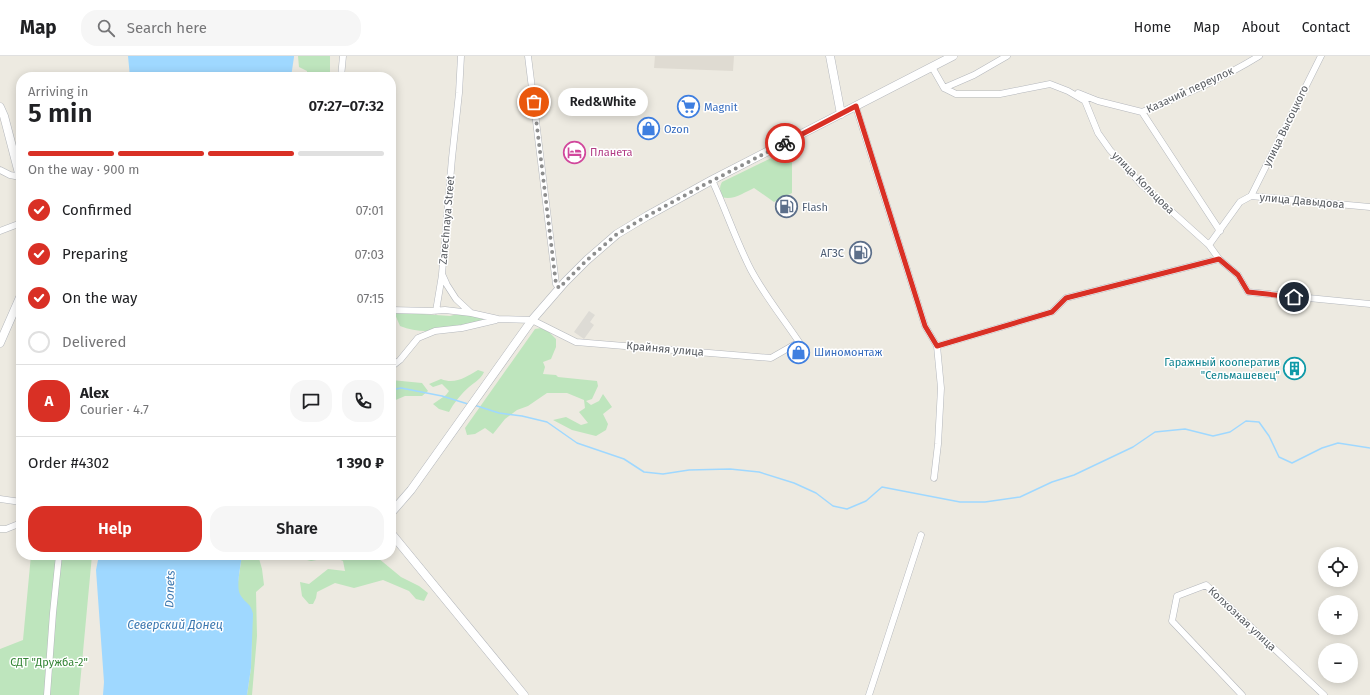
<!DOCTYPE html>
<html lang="en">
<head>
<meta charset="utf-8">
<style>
	:root { --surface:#fff; --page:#f6f6f6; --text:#202124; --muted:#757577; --line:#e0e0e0; --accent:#d93025 }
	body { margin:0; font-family:"Fira Sans",sans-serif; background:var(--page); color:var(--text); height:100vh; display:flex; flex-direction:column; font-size:15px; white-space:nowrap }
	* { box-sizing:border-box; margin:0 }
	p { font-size:13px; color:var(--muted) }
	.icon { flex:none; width:22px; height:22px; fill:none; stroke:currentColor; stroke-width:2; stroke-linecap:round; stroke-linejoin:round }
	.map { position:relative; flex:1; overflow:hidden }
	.drawer { position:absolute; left:16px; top:16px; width:380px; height:488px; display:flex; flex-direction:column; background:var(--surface); border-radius:16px; box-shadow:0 2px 10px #0003 }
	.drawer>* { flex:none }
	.fabs { position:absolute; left:1318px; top:491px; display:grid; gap:8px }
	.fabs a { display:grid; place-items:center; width:40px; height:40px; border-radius:50%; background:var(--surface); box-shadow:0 2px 10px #0003; font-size:20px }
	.pin { position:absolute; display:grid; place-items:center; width:34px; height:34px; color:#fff; margin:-17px; border:2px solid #fff; border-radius:50%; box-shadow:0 1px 4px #0007 }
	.courier { position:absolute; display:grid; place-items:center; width:40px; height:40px; margin:-20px; border:3px solid #d93025; border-radius:50%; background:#fff; color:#222; box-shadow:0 1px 5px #0007 }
	.bubble { position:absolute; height:28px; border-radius:14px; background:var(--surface); box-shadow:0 2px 10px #0003; font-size:13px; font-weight:600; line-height:28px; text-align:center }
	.summary em { font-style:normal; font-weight:600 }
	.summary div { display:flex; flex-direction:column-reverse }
	.summary { display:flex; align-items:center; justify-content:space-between; height:68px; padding:0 12px }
	h1 { font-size:26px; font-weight:600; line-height:30px }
	.bar { display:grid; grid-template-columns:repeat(4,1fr); gap:6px 4px; align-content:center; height:48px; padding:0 12px }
	.bar i { height:5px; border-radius:3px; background:var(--line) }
	.bar .active { background:var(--accent) }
	.bar p { grid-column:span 4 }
	.line { display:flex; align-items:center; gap:10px; padding:0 12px; border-top:1px solid var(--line) }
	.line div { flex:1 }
	.round { display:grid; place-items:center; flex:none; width:42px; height:42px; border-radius:16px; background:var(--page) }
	ol { padding:0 12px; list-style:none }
	li { display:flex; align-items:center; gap:12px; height:44px }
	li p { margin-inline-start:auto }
	li .icon { padding:4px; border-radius:50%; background:var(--accent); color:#fff; stroke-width:4 }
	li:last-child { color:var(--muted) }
	li i { width:22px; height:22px; border:2px solid var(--line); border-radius:50% }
	.primary-button { display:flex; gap:8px; margin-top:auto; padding:8px 12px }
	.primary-button a { flex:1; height:46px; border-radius:16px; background:var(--accent); color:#fff; font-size:16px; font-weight:600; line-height:46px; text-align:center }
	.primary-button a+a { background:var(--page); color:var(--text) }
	header { display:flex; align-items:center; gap:24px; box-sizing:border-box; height:56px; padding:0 20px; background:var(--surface); border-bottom:1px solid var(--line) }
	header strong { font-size:19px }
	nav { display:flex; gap:22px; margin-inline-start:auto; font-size:14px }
	.search { width:280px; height:36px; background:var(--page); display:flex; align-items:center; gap:10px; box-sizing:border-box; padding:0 14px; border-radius:16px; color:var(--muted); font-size:15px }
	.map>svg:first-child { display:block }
	.industrial { fill:#dddbd5 }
	.education { fill:#dfdbd2 }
	.green { fill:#bee5bd }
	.water { fill:#9fd8ff }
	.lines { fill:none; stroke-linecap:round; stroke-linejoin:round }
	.stream { stroke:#9fd8ff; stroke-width:1.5 }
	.minor-casing { stroke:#b4b7bc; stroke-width:7 }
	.tertiary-casing { stroke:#b4b7bc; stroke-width:9 }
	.minor { stroke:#fff; stroke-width:6 }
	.tertiary { stroke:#fff; stroke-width:8 }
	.done { stroke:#8d8e8e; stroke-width:4; stroke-dasharray:0 7.2 }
	.route { stroke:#d93025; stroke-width:5 }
	.labels { text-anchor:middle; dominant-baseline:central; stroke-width:3; stroke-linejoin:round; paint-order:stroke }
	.street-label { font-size:11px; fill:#595d62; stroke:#fff }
	.shop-label { font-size:11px; fill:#366cbe; stroke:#fff; text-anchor:start }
	.hotel-label { font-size:11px; fill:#b23c85; stroke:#fff; text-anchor:start }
	.service-label { font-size:11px; fill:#4e5e75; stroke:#fff; text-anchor:start }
	.culture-label { font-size:11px; fill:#0d838f; stroke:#fff; text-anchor:end }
	.park-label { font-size:11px; fill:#358536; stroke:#fff }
	.water-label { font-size:12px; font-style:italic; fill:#3c78b0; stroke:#fff }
</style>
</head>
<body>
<header>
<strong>Map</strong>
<div class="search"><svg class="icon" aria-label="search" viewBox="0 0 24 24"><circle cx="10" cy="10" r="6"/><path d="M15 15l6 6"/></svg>Search here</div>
<nav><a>Home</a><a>Map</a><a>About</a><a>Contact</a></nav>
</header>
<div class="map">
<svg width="1370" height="639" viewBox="0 0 1370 639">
	<rect width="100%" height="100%" fill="#edeae1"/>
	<!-- industrial -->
	<path class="industrial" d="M589 255 595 259 590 266 594 269 584 283 574 276Z"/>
	<!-- education -->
	<path class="education" d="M655 0H734L733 15 654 12Z"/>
	<!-- green -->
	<path class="green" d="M298 0H330V17L327 21H307V15L299 11Z
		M790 93 792 100V137L774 146 754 132C745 136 733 145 722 141 720 135 719 131 722 126Z
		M394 256 450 260C461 257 474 259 484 264 458 271 426 281 400 270Z
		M541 272 549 276 556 283V291L551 303 543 306 545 311 543 318 556 319 558 321 597 325 598 330 592 343 586 345 591 349 599 345 603 338 612 351 603 358 608 368 606 374 596 380 572 374 553 364 566 361 581 369 588 367 579 356 585 352 584 344 567 337H547L528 350 517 354 505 363 493 378 485 372 475 378 467 379 465 372 535 273Z
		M478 314 484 316C481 323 475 326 469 331 462 337 453 348 449 356L439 353 433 348 446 339 449 335 442 328 433 331 429 328 441 323C455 329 466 321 478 314Z
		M391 324 422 327 428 335 422 340H405L391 346Z
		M31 499H92L79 639H0V593L23 584Z
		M242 499H258L262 513 264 529 256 536 257 580 252 639H247L251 612 252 572 238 535V526Z
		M287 499H378V502L401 521 419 530 428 537 424 545 416 543 409 535 383 524 354 532 335 527 317 536 316 542 313 548H309L302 540 300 526 309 528 328 513 345 515 343 505 333 501 311 505Z"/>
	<!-- water -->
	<path class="water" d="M128 0H294V1L291 21H130Z
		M99 499H242C241 509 235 533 241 540 246 548 251 547 253 558L251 612 247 639H103L104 626 96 514Z"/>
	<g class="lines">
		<!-- stream -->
		<path class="stream" d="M391 334 401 332 442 340 468 348
			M474 349 499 357 522 360 547 366 577 387 624 403 644 416 663 418 689 414 730 413 759 416 794 427 816 437 833 450 847 453 866 445 882 431 960 446H985L1020 441 1052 426 1074 419 1133 391 1155 376 1185 373 1213 380 1230 376 1246 365 1259 366 1269 380 1279 401 1292 407 1322 392 1338 387 1370 392"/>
		<defs>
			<path id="minor" d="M461 0 459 37 452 102 442 218 447 229 456 243 471 257 498 263 532 264 576 286 771 302 799 286C783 262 765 240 751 214 736 185 726 154 712 124
				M528 0 556 228 559 232
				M932 11 944 32 956 38H1000L1050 28 1068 35 1085 45 1098 77 1110 94 1141 128 1209 189 1219 203 1238 219 1248 236 1370 248
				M341 21 343 0
				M944 32 974 19 1007 0
				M1078 37 1098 45 1142 56 1220 175
				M856 51 925 270 937 290 941 332 938 388 934 422
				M1142 56C1182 40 1222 23 1259 0
				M0 114 10 119 20 121
				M1251 140 1321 0
				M0 175 21 167
				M1209 189 1240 146 1251 140 1370 151
				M391 254 431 255 445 254 471 257
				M436 255 442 219
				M937 290 1052 256 1066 242 1219 203
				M391 311 400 304 418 282 435 275 462 272 496 264
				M0 443 21 446
				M0 473H6L21 467
				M47 639 53 557 59 499
				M869 639 921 479
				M1242 639 1172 565 1177 540 1206 529 1324 639"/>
			<path id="tertiary" d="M830 0 841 58
				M0 51 4 60 21 125
				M0 287 21 239
				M391 457 411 434 532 264 565 226 587 204 617 178 647 160 712 124 953 0
				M391 477 524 639"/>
		</defs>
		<!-- minor casing -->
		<use href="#minor" class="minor-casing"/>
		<!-- tertiary casing -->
		<use href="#tertiary" class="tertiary-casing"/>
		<!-- minor -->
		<use href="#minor" class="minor"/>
		<!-- tertiary -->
		<use href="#tertiary" class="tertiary"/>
	</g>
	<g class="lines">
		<!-- done -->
		<path class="done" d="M534 46 556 228 559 232 587 204 617 178 647 160 702 130 785 87"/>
		<!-- route -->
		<path class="route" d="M785 87 856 50 925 270 937 290 1052 256 1066 242 1219 203 1238 219 1248 236 1294 241"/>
	</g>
	<!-- icons -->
	<defs>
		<symbol id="supermarket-ring" viewBox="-11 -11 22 22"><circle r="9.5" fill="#fff" stroke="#3f7fe0" stroke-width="1.5"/><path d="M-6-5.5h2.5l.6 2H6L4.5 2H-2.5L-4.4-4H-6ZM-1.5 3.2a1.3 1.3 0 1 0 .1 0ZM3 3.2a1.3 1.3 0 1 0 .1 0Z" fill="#3f7fe0"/></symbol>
		<symbol id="shop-ring" viewBox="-11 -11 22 22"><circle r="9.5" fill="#fff" stroke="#3f7fe0" stroke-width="1.5"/><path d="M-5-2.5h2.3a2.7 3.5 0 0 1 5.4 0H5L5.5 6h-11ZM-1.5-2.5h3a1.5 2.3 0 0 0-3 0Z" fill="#3f7fe0"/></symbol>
		<symbol id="hotel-ring" viewBox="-11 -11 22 22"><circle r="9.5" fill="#fff" stroke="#d1479c" stroke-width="1.5"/><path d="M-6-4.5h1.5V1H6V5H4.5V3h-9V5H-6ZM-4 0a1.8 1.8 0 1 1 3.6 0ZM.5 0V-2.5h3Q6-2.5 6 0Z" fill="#d1479c"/></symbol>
		<symbol id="fuel-ring" viewBox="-11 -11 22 22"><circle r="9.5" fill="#fff" stroke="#5c6f8a" stroke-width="1.5"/><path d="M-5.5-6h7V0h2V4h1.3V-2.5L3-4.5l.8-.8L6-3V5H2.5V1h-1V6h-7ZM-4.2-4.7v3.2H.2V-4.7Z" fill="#5c6f8a"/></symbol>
		<symbol id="building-ring" viewBox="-11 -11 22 22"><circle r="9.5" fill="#fff" stroke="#0f9aa8" stroke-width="1.5"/><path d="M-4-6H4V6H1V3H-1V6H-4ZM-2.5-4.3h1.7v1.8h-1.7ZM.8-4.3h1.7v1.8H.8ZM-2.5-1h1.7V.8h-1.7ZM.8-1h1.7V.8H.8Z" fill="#0f9aa8"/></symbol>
	</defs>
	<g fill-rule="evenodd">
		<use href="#supermarket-ring" x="676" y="38" width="25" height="25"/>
		<use href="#shop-ring" x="636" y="60" width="25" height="25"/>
		<use href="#hotel-ring" x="562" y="84" width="25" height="25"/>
		<use href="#fuel-ring" x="774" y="138" width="25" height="25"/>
		<use href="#fuel-ring" x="848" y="184" width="25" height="25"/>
		<use href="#shop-ring" x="786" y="284" width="25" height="25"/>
		<use href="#building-ring" x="1282" y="300" width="25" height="25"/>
	</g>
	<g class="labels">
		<!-- street labels -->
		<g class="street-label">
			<text transform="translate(1190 34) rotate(-25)">Казачий переулок</text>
			<text transform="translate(1286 70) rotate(-64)">улица Высоцкого</text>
			<text transform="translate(1143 127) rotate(45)">улица Кольцова</text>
			<text transform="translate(1302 145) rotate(5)">улица Давыдова</text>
			<text transform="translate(447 164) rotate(-85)">Zarechnaya Street</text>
			<text transform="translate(665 293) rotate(5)">Крайняя улица</text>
			<text transform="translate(1242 563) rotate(43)">Колхозная улица</text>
		</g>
		<!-- shop labels -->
		<g class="shop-label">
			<text x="704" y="51">Magnit</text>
			<text x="664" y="73">Ozon</text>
			<text x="814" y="296">Шиномонтаж</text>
		</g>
		<!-- hotel labels -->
		<g class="hotel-label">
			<text x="590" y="96">Планета</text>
		</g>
		<!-- service labels -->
		<g class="service-label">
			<text x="802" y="151">Flash</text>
			<text x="844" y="197" text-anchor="end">АГЗС</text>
		</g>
		<!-- culture labels -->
		<g class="culture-label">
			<text x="1280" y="306">Гаражный кооператив<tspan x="1280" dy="13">"Сельмашевец"</tspan></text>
		</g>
		<!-- park labels -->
		<g class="park-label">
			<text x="49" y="606">СДТ "Дружба-2"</text>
		</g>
		<!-- water labels -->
		<g class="water-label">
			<text transform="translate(170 533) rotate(-88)">Donets</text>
			<text x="175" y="569">Северский Донец</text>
		</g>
	</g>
</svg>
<div class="fabs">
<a><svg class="icon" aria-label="locate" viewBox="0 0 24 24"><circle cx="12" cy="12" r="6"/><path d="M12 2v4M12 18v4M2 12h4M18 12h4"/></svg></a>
<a>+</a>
<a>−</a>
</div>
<div class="pin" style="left:534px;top:46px;background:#ea580c"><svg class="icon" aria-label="bag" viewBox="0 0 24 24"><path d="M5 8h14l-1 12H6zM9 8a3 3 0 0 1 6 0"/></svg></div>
<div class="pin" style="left:1294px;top:241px;background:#1f2937"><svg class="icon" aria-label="home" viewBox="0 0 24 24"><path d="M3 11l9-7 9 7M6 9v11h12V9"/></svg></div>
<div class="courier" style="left:785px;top:87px"><svg class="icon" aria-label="bike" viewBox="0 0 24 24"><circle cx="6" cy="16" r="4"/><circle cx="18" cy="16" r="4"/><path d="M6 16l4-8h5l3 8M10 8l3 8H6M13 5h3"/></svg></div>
<div class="bubble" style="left:558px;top:32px;width:90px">Red&amp;White</div>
<section class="drawer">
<div class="summary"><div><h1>5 min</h1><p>Arriving in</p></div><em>07:27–07:32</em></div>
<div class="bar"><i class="active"></i><i class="active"></i><i class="active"></i><i></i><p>On the way · 900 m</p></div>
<ol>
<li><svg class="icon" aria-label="check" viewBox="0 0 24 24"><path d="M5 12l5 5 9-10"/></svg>Confirmed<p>07:01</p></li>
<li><svg class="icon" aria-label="check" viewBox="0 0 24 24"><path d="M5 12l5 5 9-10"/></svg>Preparing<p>07:03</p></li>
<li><svg class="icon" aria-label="check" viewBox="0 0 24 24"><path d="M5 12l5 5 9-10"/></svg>On the way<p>07:15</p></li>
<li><i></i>Delivered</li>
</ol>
<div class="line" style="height:72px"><b class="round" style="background:var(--accent);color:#fff">A</b><div><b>Alex</b><p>Courier · 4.7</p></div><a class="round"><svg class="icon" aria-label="chat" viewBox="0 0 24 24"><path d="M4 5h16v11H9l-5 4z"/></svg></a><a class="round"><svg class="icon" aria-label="phone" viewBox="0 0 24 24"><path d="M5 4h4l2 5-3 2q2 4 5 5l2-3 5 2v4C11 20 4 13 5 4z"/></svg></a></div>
<div class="line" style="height:52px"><div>Order #4302</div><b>1 390 ₽</b></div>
<div class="primary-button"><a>Help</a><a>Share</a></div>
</section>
</div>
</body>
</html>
